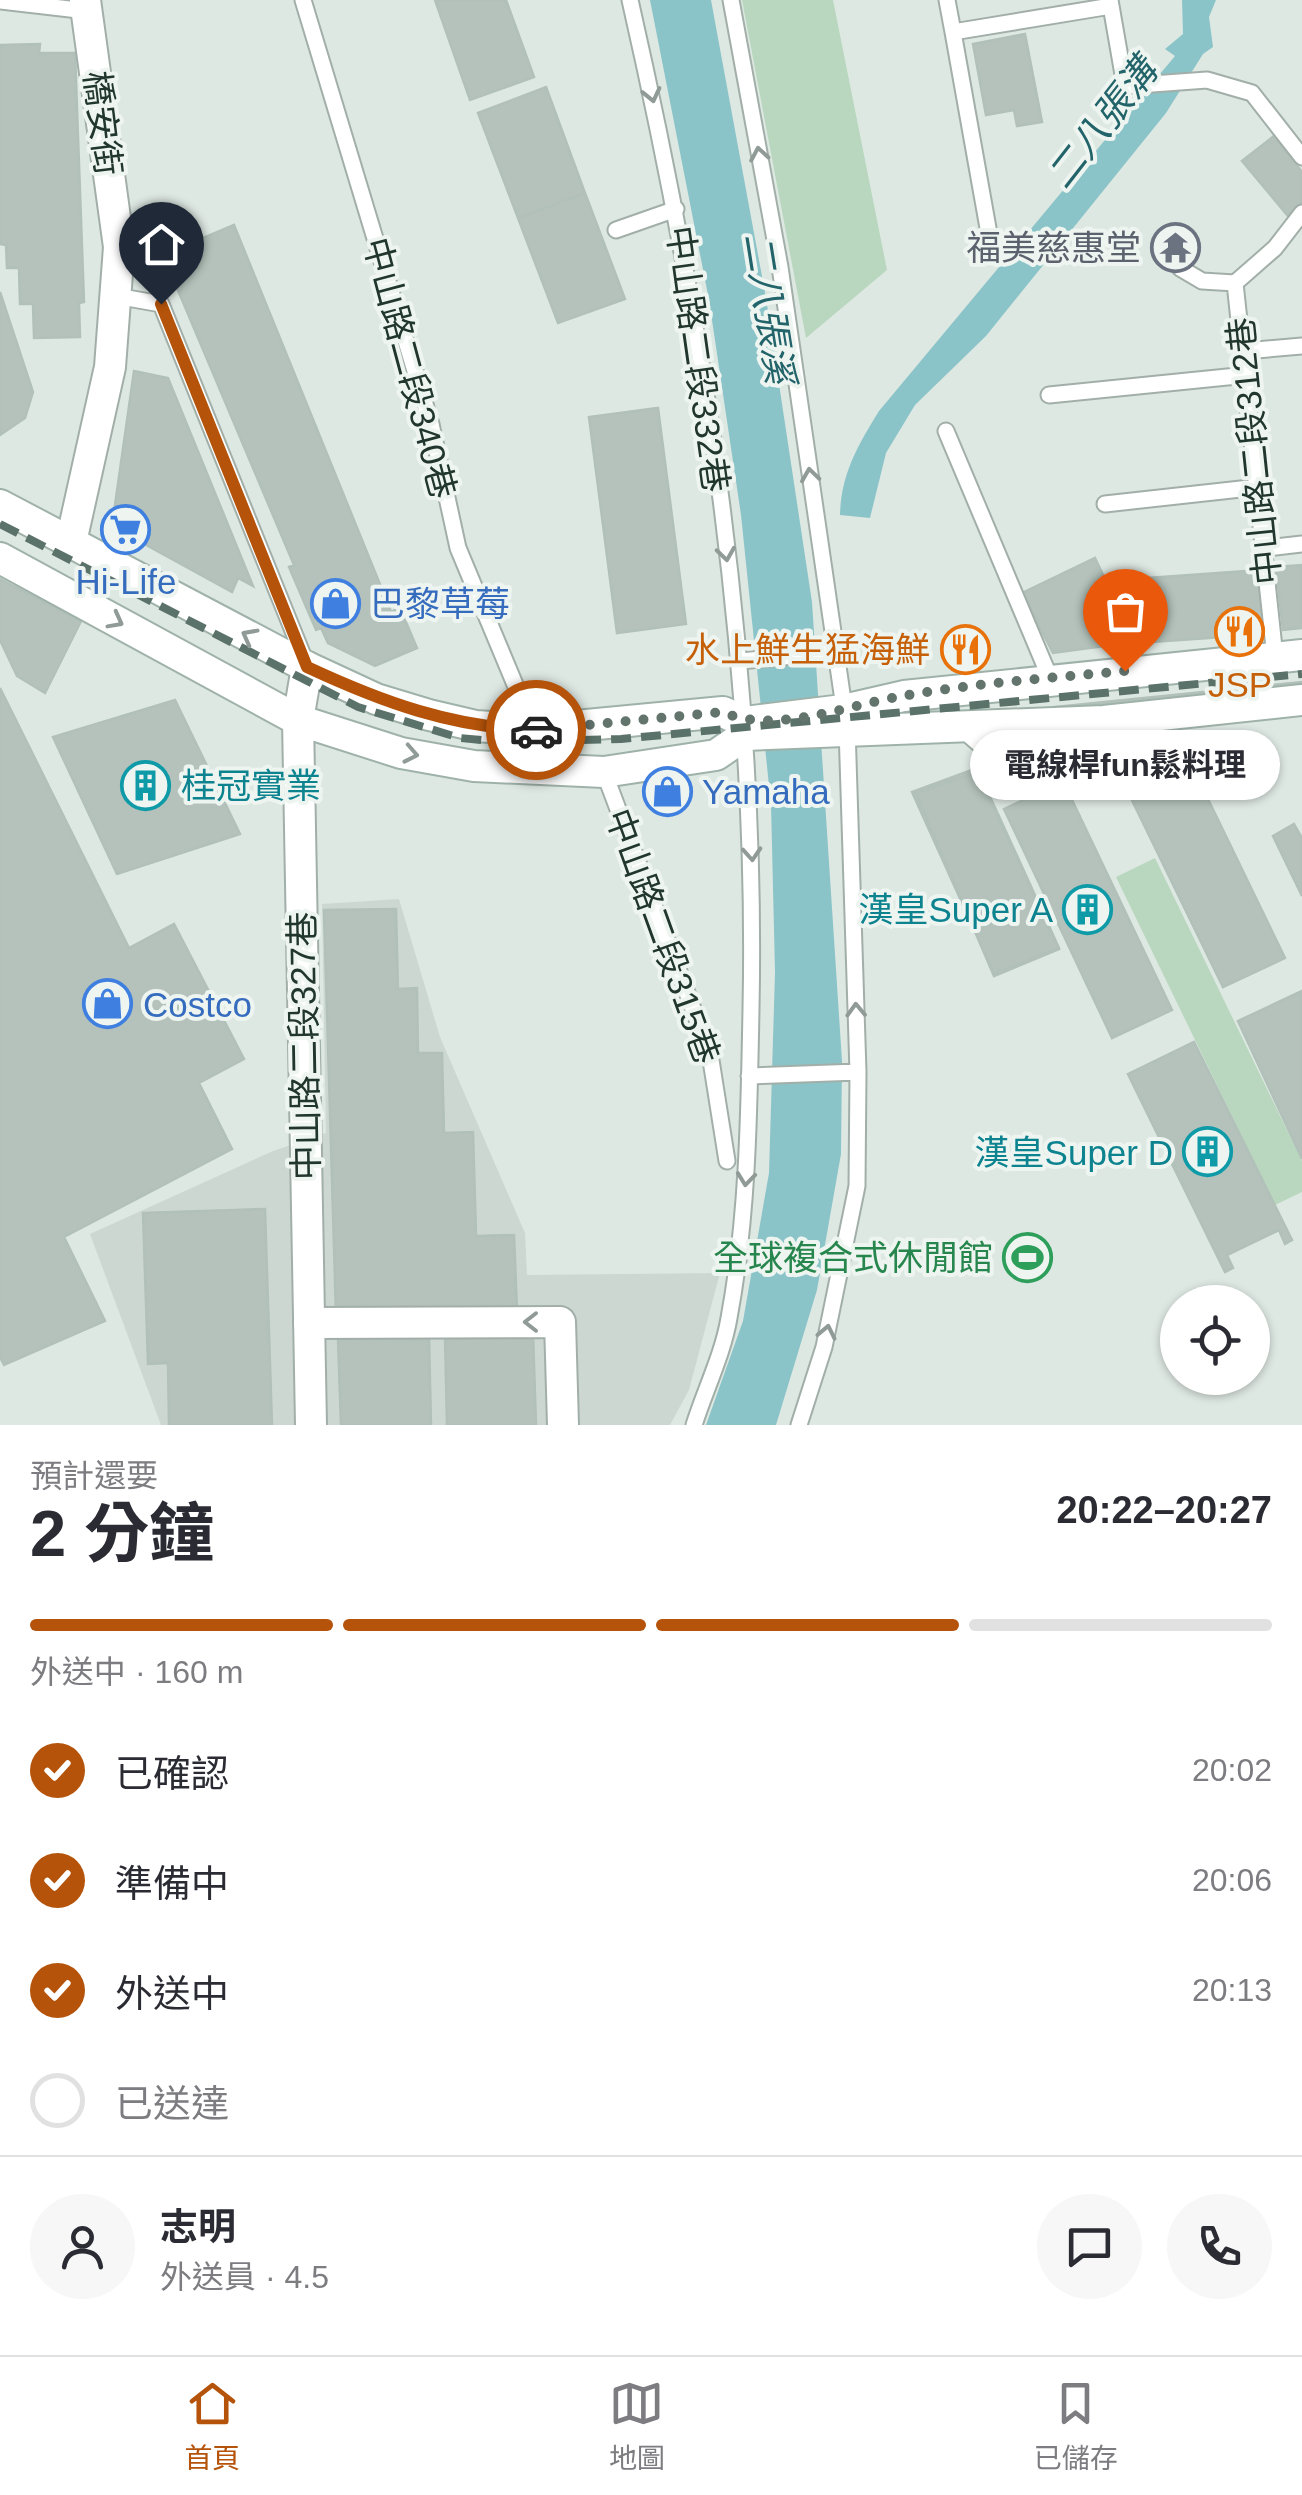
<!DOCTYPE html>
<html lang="zh-TW">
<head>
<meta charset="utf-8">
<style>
	:root { --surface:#fff; --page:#f7f7f7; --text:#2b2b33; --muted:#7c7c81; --line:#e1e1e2; --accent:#b45309 }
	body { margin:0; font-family:Helvetica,"Noto Sans TC",sans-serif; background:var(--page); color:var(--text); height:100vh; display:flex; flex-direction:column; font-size:38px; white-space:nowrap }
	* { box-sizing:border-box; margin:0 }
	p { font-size:32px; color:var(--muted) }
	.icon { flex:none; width:55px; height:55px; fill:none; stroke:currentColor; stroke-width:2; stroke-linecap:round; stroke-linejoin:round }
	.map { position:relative; height:1425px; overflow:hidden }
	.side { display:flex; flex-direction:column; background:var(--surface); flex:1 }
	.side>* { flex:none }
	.buttons { position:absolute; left:1160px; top:1285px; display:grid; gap:20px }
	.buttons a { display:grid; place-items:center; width:110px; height:110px; border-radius:50%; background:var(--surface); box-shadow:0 2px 8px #0004; font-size:50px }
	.pin { position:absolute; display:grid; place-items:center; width:85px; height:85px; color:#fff; margin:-102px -42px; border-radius:50% 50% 50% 0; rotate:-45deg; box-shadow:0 0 10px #0007 }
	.pin .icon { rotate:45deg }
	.courier { position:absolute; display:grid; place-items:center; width:100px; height:100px; margin:-50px; border:8px solid #b45309; border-radius:50%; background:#fff; color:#222; box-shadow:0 2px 12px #0007 }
	.bubble { position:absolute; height:70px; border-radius:35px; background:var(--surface); box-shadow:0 2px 8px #0004; font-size:32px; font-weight:700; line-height:70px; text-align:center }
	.head em { font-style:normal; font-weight:700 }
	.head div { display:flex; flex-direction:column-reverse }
	.head { display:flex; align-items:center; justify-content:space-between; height:170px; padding:0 30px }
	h1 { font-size:65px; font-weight:700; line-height:75px }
	.bar { display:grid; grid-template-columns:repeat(4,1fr); gap:15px 10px; align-content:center; height:120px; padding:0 30px }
	.bar i { height:12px; border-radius:8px; background:var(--line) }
	.bar .selected { background:var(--accent) }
	.bar p { grid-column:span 4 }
	.line { display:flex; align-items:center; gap:25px; padding:0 30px; border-top:2px solid var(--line) }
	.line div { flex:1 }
	.round { display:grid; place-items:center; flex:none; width:105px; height:105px; border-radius:52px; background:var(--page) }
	ol { padding:0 30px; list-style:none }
	li { display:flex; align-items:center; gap:30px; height:110px }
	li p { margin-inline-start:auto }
	li .icon { padding:10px; border-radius:50%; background:var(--accent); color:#fff; stroke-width:4 }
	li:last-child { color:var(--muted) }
	li i { width:55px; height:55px; border:5px solid var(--line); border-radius:50% }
	.tabs { display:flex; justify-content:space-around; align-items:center; height:140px; border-top:2px solid var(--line); background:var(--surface); font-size:28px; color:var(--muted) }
	.tabs a { display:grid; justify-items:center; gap:5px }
	.tabs .selected { color:var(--accent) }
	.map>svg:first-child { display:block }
	.built { fill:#cdd7d1 }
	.green { fill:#b9d7be }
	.water { fill:#8bc4c8 }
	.building { fill:#b4c2bb; stroke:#b1c0b9; stroke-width:2.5 }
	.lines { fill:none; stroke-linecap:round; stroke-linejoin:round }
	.service-casing { stroke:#a2afa9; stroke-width:19 }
	.minor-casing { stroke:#a2afa9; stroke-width:34 }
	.tertiary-casing { stroke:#a2afa9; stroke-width:34 }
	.secondary-casing { stroke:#9fb2a9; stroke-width:34 }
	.service { stroke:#fff; stroke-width:15 }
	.minor { stroke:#fff; stroke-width:30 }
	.tertiary { stroke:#fff; stroke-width:30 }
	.secondary { stroke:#fff; stroke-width:30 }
	.rail { stroke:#5b726a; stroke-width:8; stroke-dasharray:20 10; stroke-linecap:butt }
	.oneway { stroke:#909a96 }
	.done { stroke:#63746d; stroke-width:10; stroke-dasharray:0 18 }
	.route { stroke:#b45309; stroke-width:12 }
	.labels { text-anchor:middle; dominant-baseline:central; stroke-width:8; stroke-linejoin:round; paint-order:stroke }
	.street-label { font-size:35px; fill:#21362e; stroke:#eef5f1 }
	.worship-label { font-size:35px; fill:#5b616d; stroke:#eef5f1; text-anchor:end }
	.shop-label { font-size:35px; fill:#366cbe; stroke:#eef5f1; text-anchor:start }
	.food-label { font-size:35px; fill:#c56008; stroke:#eef5f1; text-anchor:end }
	.culture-label { font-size:35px; fill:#0d838f; stroke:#eef5f1; text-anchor:end }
	.leisure-label { font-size:35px; fill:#27864d; stroke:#eef5f1; text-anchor:end }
	.water-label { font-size:38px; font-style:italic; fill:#23646a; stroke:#eef5f1 }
</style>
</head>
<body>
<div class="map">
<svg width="1302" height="1425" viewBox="0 0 1302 1425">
	<rect width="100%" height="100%" fill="#dee8e3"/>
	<!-- built -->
	<path class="built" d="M399 899 440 1037 525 1233 527 1275 720 1273 689 1390 670 1425H161L90 1234 273 1151 326 1133 322 904Z"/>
	<!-- green -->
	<path class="green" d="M742 0H833L887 270 806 338Z
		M1155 858 1302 1161V1192L1275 1205 1116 877Z"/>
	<!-- water -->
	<path class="water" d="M650 0H711L766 298 812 602 842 1061 841 1154 817 1290 776 1425H706L743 1321 769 1173 775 972 771 805 741 515 709 300Z
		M1182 0H1216L1209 17 1213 47 1203 54 1166 113 986 336 915 405 886 453 870 518 840 515C841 474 858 445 879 411L1175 56 1165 49 1183 34Z"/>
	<!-- building -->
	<path class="building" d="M435 0H506L534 77 470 100Z
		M1025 34 1042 122 1017 126 1014 110 986 115 973 44Z
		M40 44 39 53H75L84 302 79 303 80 337 34 338 33 304H20L19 268H7L6 245 0 244V45Z
		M546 87 585 193 518 218 478 113Z
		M1274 136 1302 172V206L1288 216 1242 161Z
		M585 193 625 299 558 323 518 218Z
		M234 225 386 599 391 612 400 608 417 648 375 666 328 643 321 628 316 630 289 567 294 565 169 269 157 274 151 260Z
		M0 292 33 392 25 418 0 435Z
		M134 371 168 378 253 586 238 578 232 592 117 529 114 512Z
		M658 408 686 624 617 633 589 417Z
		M1095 558 1135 642 1053 653 1022 593Z
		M1302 565V628L1283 630 1276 567Z
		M1259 570 1265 634 1139 643 1134 579Z
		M0 579 81 621 45 693 17 676 0 640Z
		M1302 682V699L1056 723 1054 707Z
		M0 688 129 948 174 924 244 1059 199 1083 232 1149 64 1237 105 1321 4 1365 0 1357Z
		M175 700 240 834 117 874 53 737Z
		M1190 762 1285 958 1223 987 1128 792Z
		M977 768 1059 948 994 974 912 792Z
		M977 772 1059 949 994 976 916 793Z
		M1063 781 1172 1010 1112 1038 1004 809Z
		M1294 824 1302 838V896L1273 836Z
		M396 909 398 989 417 988 418 1053H442L444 1133 473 1132 476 1236 514 1235 517 1310 336 1315 324 910Z
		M1302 991V1159L1238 1021Z
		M1194 1042 1292 1240 1285 1244 1279 1230 1227 1255 1233 1268 1225 1272 1128 1074Z
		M265 1209 272 1425H169L168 1363 148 1364 143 1213Z
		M533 1334 536 1425H447L445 1336Z
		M429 1337 431 1425H341L338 1339Z"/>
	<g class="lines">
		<defs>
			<path id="service" d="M303 0 431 424 458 548 534 730
				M630 0C705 330 758 670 751 1009 749 1112 748 1216 729 1318 723 1354 705 1390 694 1425
				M731 0 780 267 847 728 858 1072 857 1186 824 1347 799 1425
				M947 0 953 32 1111 6
				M1110 0 1125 86 1207 80 1252 93 1302 157
				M0 1 87 11
				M953 32 988 228
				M616 230 676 209
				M1180 268 1202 281 1235 283
				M116 296 161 304 306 663
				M1245 351 1302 346
				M1049 395 1247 375
				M946 431 1050 678
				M1105 504 1259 487
				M1267 548 1302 544
				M1275 657 1235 283 1275 248 1302 213
				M740 661 836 652
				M963 730 996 759 1096 750 1104 721
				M604 772 710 1054 727 1161
				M749 1076 858 1072"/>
			<path id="minor" d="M71 542 110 367 119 247 85 0
				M309 1323 560 1322 563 1425"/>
			<path id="tertiary" d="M307 667 298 720 311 1425"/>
			<path id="secondary" d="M0 505 307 667 376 699 429 715 476 726 534 730 723 712 745 722 843 710 904 696 1302 655
				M0 558 298 720 401 753 474 766 604 772 716 755 745 735 1104 721 1302 700"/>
		</defs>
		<!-- service casing -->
		<use href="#service" class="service-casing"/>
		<!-- minor casing -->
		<use href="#minor" class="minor-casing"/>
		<!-- tertiary casing -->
		<use href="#tertiary" class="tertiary-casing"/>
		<!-- secondary casing -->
		<use href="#secondary" class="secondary-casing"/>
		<!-- service -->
		<use href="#service" class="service"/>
		<!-- minor -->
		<use href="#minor" class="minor"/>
		<!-- tertiary -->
		<use href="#tertiary" class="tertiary"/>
		<!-- secondary -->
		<use href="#secondary" class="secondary"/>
		<!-- rail -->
		<path class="rail" d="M0 524 358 707 460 738 501 742 621 739 1302 674"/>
	</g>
	<!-- one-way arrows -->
	<defs><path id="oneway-chevron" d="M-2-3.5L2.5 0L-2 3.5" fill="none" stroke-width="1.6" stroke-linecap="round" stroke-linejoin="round" transform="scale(2.5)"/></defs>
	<g class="oneway">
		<use href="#oneway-chevron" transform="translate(652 95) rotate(77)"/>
		<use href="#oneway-chevron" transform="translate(759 154) rotate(-100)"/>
		<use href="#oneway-chevron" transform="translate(810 475) rotate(-98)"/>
		<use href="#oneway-chevron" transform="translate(726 554) rotate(82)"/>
		<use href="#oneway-chevron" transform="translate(116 621) rotate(28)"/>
		<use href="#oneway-chevron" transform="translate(249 636) rotate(-152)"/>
		<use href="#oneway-chevron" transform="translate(411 754) rotate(11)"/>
		<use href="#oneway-chevron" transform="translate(752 854) rotate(86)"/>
		<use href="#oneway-chevron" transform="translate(856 1010) rotate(-92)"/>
		<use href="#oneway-chevron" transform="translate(746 1179) rotate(96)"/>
		<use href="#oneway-chevron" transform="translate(531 1322) rotate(180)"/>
		<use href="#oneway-chevron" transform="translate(827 1332) rotate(-78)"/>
	</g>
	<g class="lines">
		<!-- done -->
		<path class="done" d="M536 730 722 712C775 735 848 705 903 696 976 683 1051 678 1125 671"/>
		<!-- route -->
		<path class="route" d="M161 304 307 667C382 702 453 728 536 730"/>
	</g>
	<!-- icons -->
	<defs>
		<symbol id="temple-ring" viewBox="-11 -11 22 22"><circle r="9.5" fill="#eef5f1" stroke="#6b7280" stroke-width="1.5"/><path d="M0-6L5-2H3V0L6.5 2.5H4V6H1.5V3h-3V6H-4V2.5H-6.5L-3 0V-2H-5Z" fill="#6b7280"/></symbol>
		<symbol id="supermarket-ring" viewBox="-11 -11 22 22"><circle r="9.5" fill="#eef5f1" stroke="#3f7fe0" stroke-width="1.5"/><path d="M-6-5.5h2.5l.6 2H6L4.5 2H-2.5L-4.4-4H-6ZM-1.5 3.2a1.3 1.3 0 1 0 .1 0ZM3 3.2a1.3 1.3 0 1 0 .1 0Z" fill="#3f7fe0"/></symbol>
		<symbol id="shop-ring" viewBox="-11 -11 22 22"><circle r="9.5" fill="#eef5f1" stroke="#3f7fe0" stroke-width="1.5"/><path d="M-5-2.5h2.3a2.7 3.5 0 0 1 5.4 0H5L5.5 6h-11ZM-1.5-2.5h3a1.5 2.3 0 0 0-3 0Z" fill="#3f7fe0"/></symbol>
		<symbol id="restaurant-ring" viewBox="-11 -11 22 22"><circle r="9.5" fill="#eef5f1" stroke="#e8710a" stroke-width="1.5"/><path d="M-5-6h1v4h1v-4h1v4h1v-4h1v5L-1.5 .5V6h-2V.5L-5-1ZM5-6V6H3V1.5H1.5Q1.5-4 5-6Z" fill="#e8710a"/></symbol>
		<symbol id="building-ring" viewBox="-11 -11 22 22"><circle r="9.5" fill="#eef5f1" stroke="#0f9aa8" stroke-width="1.5"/><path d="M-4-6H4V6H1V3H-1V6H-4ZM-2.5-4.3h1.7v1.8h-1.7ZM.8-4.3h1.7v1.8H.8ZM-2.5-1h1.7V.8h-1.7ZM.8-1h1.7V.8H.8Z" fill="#0f9aa8"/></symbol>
		<symbol id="stadium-ring" viewBox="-11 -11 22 22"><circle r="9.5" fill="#eef5f1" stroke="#2e9e5b" stroke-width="1.5"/><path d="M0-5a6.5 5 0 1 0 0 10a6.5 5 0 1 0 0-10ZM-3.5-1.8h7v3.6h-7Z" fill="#2e9e5b"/></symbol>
	</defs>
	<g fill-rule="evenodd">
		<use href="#temple-ring" x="1148" y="220" width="55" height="55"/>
		<use href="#supermarket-ring" x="98" y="502" width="55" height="55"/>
		<use href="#shop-ring" x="308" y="576" width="55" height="55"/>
		<use href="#restaurant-ring" x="1212" y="604" width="55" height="55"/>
		<use href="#restaurant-ring" x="938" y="622" width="55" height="55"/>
		<use href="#building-ring" x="118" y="758" width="55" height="55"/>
		<use href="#shop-ring" x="640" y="764" width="55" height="55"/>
		<use href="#building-ring" x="1060" y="882" width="55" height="55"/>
		<use href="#shop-ring" x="80" y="976" width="55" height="55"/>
		<use href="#building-ring" x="1180" y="1124" width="55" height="55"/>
		<use href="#stadium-ring" x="1000" y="1230" width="55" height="55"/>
	</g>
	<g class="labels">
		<!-- street labels -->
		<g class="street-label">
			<text transform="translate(103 123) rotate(83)">橋安街</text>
			<text transform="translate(698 359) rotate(82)">中山路二段332巷</text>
			<text transform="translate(410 368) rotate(75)">中山路二段340巷</text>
			<text transform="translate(1254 451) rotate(-96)">中山路二段312巷</text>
			<text transform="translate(663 936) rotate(70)">中山路二段315巷</text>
			<text transform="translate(304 1046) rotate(-91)">中山路二段327巷</text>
		</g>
		<!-- worship labels -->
		<g class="worship-label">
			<text x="1141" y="247">福美慈惠堂</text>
		</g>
		<!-- shop labels -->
		<g class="shop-label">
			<text x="126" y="581" text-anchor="middle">Hi-Life</text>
			<text x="370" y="603">巴黎草莓</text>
			<text x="702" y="791">Yamaha</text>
			<text x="143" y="1004">Costco</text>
		</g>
		<!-- food labels -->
		<g class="food-label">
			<text x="930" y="649">水上鮮生猛海鮮</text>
			<text x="1240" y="684" text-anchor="middle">JSP</text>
		</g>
		<!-- culture labels -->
		<g class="culture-label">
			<text x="181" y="785" text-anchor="start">桂冠實業</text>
			<text x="1053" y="909">漢皇Super A</text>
			<text x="1173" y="1152">漢皇Super D</text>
		</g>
		<!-- leisure labels -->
		<g class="leisure-label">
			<text x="993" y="1257">全球複合式休閒館</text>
		</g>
		<!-- water labels -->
		<g class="water-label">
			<text transform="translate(1102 123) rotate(-52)">二八張溝</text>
			<text transform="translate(769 308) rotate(81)">二八張溪</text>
		</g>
	</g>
</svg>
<div class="buttons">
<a><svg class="icon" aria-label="locate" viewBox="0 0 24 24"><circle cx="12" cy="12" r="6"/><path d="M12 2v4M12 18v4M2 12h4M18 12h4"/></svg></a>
</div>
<div class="pin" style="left:1125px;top:671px;background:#ea580c"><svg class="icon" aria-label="bag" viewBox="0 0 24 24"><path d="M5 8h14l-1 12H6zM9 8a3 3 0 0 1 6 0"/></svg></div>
<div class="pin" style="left:161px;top:304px;background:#1f2937"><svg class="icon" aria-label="home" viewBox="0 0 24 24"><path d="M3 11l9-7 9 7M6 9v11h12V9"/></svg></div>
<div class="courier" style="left:536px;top:730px"><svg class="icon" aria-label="car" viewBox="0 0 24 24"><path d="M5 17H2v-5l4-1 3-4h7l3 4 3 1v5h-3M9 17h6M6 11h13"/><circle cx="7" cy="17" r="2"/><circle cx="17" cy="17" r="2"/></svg></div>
<div class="bubble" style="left:970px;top:730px;width:310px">電線桿fun鬆料理</div>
</div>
<section class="side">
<div class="head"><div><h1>2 分鐘</h1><p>預計還要</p></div><em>20:22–20:27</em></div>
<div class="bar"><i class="selected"></i><i class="selected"></i><i class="selected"></i><i></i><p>外送中 · 160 m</p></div>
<ol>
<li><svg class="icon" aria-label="check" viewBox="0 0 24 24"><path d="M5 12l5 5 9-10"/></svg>已確認<p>20:02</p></li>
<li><svg class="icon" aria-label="check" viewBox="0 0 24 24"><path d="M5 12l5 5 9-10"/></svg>準備中<p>20:06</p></li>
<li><svg class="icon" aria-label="check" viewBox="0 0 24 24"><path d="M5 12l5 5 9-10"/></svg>外送中<p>20:13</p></li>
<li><i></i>已送達</li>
</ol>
<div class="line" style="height:180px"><a class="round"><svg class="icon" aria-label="person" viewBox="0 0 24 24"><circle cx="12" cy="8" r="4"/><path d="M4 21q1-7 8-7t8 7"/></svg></a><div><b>志明</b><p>外送員 · 4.5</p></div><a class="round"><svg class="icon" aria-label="chat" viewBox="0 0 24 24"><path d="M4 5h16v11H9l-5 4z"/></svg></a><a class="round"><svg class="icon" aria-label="phone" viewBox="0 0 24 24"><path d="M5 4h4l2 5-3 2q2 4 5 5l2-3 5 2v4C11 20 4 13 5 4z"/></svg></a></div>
</section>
<nav class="tabs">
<a class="selected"><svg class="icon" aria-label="home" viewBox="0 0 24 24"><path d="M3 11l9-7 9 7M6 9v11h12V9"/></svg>首頁</a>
<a><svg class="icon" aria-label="map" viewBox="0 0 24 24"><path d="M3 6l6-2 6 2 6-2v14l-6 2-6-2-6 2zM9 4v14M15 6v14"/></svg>地圖</a>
<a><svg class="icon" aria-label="saved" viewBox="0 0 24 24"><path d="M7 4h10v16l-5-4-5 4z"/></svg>已儲存</a>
</nav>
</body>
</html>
